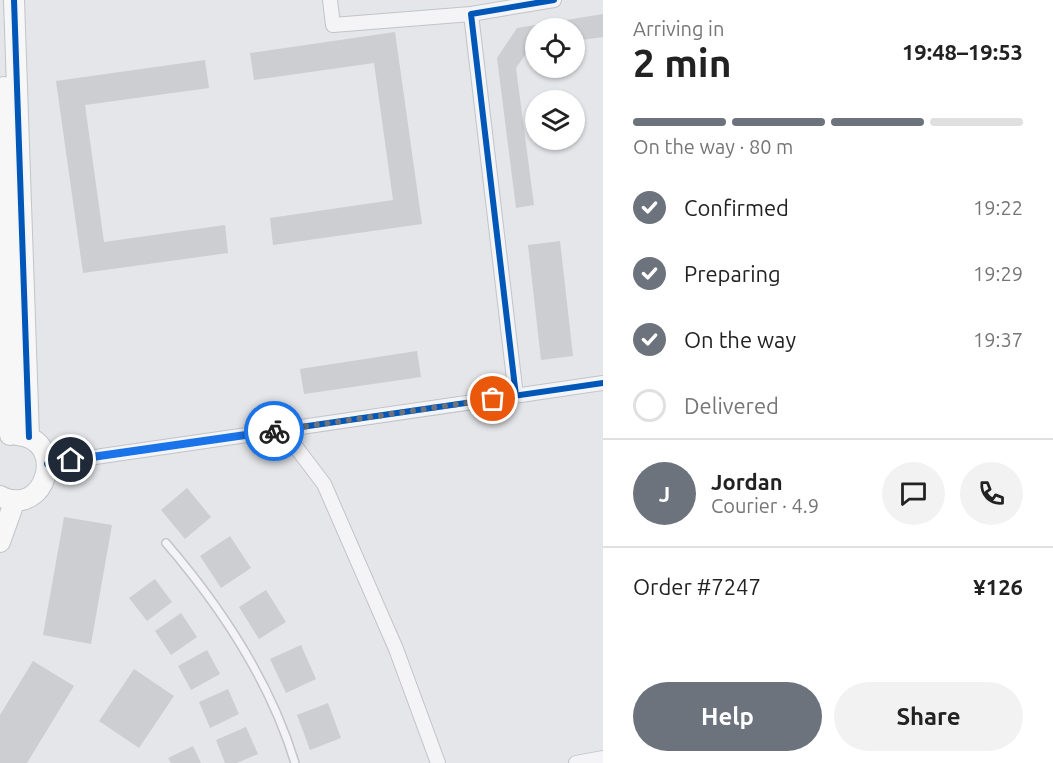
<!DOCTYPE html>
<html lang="en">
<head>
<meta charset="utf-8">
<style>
	:root { --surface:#fff; --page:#f2f2f2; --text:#222; --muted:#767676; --line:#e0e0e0; --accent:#6c737c }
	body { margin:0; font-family:Ubuntu,sans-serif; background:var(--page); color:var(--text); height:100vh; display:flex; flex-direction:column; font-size:22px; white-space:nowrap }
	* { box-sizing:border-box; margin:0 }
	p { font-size:20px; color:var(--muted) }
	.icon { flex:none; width:33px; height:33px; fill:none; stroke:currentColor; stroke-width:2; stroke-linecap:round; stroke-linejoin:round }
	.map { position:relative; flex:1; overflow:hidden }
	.drawer { display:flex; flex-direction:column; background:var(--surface); width:450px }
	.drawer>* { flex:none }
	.fabs { position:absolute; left:525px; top:18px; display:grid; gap:12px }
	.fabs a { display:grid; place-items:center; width:60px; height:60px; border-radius:50%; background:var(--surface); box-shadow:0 2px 4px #0004; font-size:30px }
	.pin { position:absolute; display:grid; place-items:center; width:51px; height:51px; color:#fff; margin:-26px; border:3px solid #fff; border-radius:50%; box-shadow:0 2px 6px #0007 }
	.courier { position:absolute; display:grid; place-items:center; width:60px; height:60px; margin:-30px; border:4px solid #1a73e8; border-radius:50%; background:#fff; color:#222; box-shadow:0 2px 8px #0007 }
	.overview em { font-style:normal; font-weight:600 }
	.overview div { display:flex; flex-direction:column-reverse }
	.overview { display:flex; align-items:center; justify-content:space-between; height:102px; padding:0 30px }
	h1 { font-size:39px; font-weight:600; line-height:45px }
	.bar { display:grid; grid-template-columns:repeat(4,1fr); gap:9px 6px; align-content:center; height:72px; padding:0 30px }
	.bar i { height:8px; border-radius:4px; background:var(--line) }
	.bar .selected { background:var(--accent) }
	.bar p { grid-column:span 4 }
	.line { display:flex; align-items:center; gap:15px; padding:0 30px; border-top:2px solid var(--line) }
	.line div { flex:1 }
	.round { display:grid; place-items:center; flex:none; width:63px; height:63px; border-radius:32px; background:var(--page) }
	ol { padding:0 30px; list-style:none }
	li { display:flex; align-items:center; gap:18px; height:66px }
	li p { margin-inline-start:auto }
	li .icon { padding:6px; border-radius:50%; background:var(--accent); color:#fff; stroke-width:4 }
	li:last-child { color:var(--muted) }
	li i { width:33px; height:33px; border:3px solid var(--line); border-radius:50% }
	.button { display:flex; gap:12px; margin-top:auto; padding:12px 30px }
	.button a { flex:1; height:69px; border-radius:36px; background:var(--accent); color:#fff; font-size:24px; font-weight:600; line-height:69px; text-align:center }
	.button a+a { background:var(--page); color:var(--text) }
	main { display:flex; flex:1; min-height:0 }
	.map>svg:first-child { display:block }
	.building { fill:#ccced1 }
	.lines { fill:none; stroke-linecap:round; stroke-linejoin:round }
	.lane-casing { stroke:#c2c4c7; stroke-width:10 }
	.street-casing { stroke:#c2c4c7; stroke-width:16 }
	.secondary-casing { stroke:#c2c4c7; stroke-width:22 }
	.lane { stroke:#f4f4f6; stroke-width:7 }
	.street { stroke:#f4f4f6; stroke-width:14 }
	.secondary { stroke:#f7f7f8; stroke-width:20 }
	.cycleway-casing { stroke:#f3f5f8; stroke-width:10 }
	.cycleway { stroke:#0057b8; stroke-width:6 }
	.done { stroke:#6c737c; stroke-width:6; stroke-dasharray:0 10.8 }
	.route { stroke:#1a73e8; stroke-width:8 }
</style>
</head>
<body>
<main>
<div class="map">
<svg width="603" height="763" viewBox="0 0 603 763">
	<rect width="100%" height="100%" fill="#e4e6e9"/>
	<!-- building -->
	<path class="building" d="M603 14V37L574 41V28H536V47L530 48 516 68 534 205 516 208 497 58 517 28Z
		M395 32 422 224 273 245 270 218 393 200 374 63 254 80 250 53Z
		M205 60 209 88 85 105 104 242 225 225 228 253 83 273 56 81Z
		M560 241 573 356 541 360 528 245Z
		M417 351 421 377 304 394 300 369Z
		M187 488 211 517 185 539 161 510Z
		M64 517 112 525 91 644 43 635Z
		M230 536 251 568 221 588 200 556Z
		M155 579 172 602 147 621 129 598Z
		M266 590 286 622 259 639 239 607Z
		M181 613 197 637 171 655 155 631Z
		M301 645 316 679 286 693 270 659Z
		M207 650 220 674 191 690 178 666Z
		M33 661 74 686 27 763H0V715Z
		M134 669 174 696 139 748 99 721Z
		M228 689 239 714 210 728 199 702Z
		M328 703 341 738 310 750 297 715Z
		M246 727 258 754 237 763H225L216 740Z
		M193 746 201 763H171L168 758Z"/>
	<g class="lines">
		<defs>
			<path id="lane" d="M166 543C221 607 270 681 295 763"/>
			<path id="street" d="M330 0 333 25 471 14
				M516 396 471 14 554 0
				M283 430 324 484 396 649 438 763
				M47 464 603 383
				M576 763 603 758"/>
			<path id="secondary" d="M14 0 29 437
				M4 87 10 435
				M0 496C46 520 69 439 17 435
				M0 542 15 500"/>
		</defs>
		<!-- lane casing -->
		<use href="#lane" class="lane-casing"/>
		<!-- street casing -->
		<use href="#street" class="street-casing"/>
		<!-- secondary casing -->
		<use href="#secondary" class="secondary-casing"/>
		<!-- lane -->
		<use href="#lane" class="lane"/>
		<!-- street -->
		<use href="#street" class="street"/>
		<!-- secondary -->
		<use href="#secondary" class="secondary"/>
		<defs>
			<path id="cycleway" d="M14 0 29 437
				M516 396 471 14 554 0
				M47 464 603 383"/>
		</defs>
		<!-- cycleway casing -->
		<use href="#cycleway" class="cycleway-casing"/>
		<!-- cycleway -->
		<use href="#cycleway" class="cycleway"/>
	</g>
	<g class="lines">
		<!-- done -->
		<path class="done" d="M274 431 493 399"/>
		<!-- route -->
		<path class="route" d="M71 460 274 431"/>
	</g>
</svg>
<div class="fabs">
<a><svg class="icon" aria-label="locate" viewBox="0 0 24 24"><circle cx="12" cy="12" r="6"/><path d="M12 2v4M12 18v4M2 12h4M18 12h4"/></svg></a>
<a><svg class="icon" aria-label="layers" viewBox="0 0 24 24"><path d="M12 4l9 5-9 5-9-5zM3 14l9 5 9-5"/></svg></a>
</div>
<div class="pin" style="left:493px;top:399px;background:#ea580c"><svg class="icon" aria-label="bag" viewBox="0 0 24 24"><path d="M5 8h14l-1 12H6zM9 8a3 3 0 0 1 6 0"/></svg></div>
<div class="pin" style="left:71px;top:460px;background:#1f2937"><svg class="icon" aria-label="home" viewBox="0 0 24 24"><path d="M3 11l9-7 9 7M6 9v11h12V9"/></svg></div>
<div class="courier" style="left:274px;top:431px"><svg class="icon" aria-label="bike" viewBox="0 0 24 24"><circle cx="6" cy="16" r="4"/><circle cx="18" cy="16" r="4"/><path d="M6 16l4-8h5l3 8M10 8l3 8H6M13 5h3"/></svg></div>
</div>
<section class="drawer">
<div class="overview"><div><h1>2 min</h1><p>Arriving in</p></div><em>19:48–19:53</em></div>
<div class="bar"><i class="selected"></i><i class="selected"></i><i class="selected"></i><i></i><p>On the way · 80 m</p></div>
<ol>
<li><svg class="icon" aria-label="check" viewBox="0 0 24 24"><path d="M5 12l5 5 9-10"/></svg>Confirmed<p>19:22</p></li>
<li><svg class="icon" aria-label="check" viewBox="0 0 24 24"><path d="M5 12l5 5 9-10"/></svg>Preparing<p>19:29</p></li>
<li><svg class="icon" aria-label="check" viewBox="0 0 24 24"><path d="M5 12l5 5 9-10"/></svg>On the way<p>19:37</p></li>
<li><i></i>Delivered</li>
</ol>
<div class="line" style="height:108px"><b class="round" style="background:var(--accent);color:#fff">J</b><div><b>Jordan</b><p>Courier · 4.9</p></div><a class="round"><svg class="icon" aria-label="chat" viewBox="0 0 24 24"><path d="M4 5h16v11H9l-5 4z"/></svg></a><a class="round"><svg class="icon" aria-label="phone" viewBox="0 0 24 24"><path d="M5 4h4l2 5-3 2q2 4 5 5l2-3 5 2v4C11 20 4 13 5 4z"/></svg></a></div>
<div class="line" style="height:78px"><div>Order #7247</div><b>¥126</b></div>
<div class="button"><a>Help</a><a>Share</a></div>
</section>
</main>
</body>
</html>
